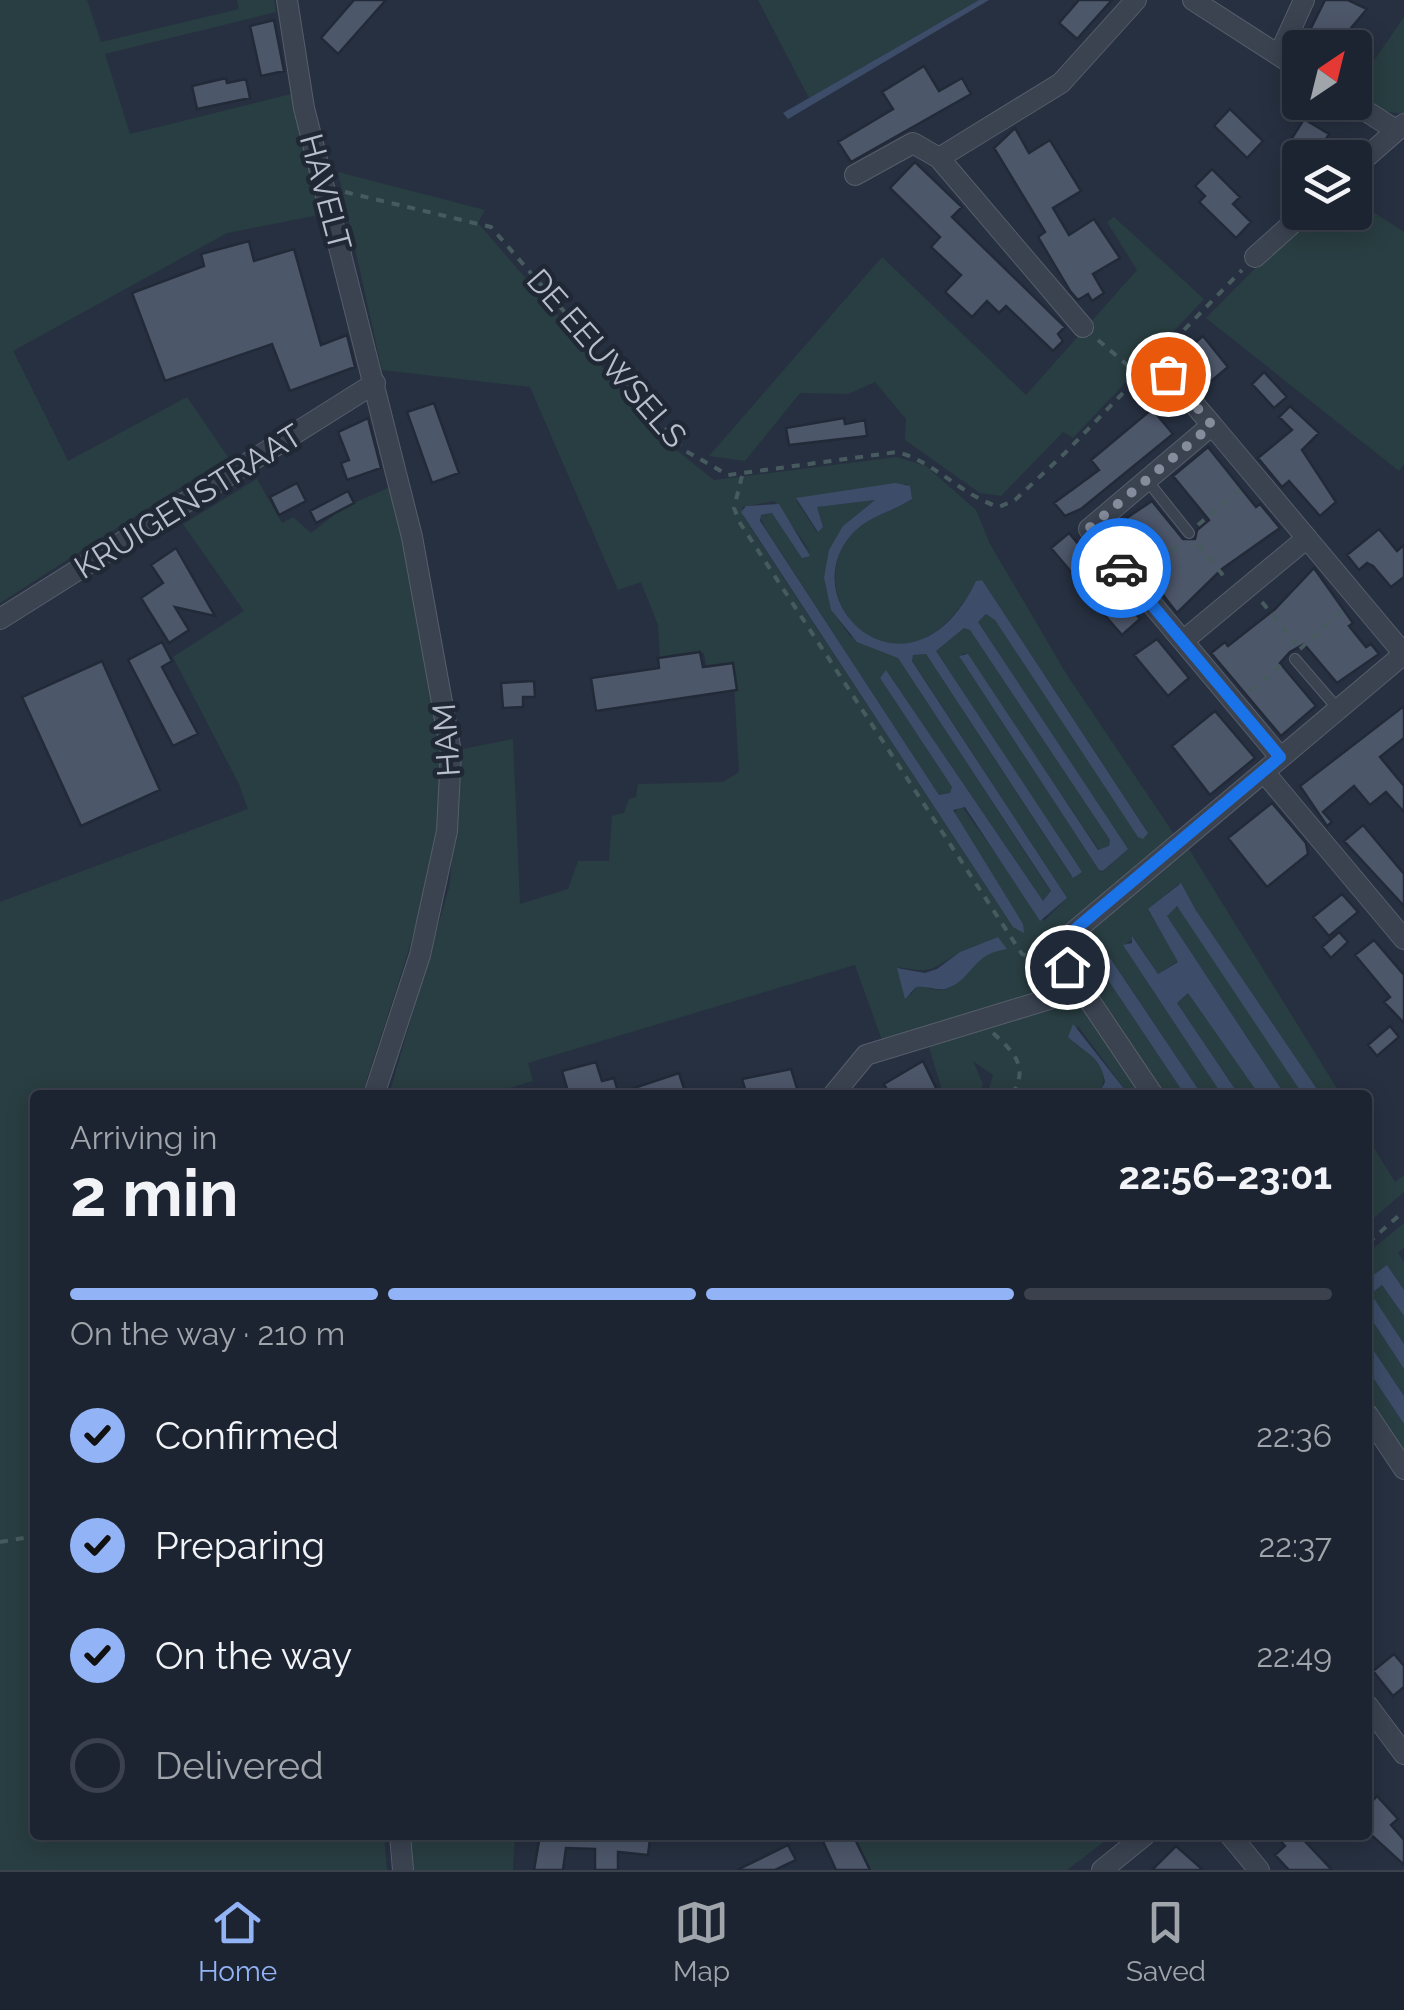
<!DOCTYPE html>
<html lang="en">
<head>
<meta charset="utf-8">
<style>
	:root { --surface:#1d2431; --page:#2a303d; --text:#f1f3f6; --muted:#a0a4ab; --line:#3b414d; --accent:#92b3f6 }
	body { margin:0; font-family:Raleway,sans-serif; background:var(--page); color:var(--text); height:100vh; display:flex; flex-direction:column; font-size:38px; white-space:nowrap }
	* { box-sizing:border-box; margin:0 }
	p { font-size:32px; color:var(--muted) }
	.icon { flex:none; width:55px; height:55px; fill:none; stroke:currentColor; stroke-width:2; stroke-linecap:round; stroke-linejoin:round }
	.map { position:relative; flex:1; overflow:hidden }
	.sheet { position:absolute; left:30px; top:1090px; width:1342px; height:750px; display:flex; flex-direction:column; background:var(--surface); border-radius:10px; box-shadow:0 5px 25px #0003,0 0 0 2px var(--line) }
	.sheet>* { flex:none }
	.needle { width:65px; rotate:35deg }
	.tools { position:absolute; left:1282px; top:30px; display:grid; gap:20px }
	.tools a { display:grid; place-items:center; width:90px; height:90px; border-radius:10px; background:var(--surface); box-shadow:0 5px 25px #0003,0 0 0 2px var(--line); font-size:50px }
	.pin { position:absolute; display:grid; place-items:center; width:85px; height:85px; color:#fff; margin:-42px; border:5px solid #fff; border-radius:50%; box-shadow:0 2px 10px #0007 }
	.courier { position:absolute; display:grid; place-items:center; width:100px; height:100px; margin:-50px; border:8px solid #1a73e8; border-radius:50%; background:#fff; color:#222; box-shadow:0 2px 12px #0007 }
	.overview em { font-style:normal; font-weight:700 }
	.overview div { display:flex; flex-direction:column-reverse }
	.overview { display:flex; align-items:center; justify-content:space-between; height:170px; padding:0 40px }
	h1 { font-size:65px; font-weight:700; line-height:75px }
	.bar { display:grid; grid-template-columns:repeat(4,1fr); gap:15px 10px; align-content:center; height:120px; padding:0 40px }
	.bar i { height:12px; border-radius:8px; background:var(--line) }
	.bar .current { background:var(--accent) }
	.bar p { grid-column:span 4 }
	ol { padding:0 40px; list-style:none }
	li { display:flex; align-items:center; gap:30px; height:110px }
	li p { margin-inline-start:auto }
	li .icon { padding:10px; border-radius:50%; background:var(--accent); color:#111; stroke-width:4 }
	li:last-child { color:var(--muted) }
	li i { width:55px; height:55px; border:5px solid var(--line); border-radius:50% }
	.tabs { display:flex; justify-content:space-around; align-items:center; height:140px; border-top:2px solid var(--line); background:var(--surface); font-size:28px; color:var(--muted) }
	.tabs a { display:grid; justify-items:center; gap:5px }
	.tabs .current { color:var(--accent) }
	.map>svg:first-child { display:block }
	.green { fill:#293e42; fill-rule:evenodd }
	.water { fill:#3d4d69 }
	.building { fill:#4d576a; stroke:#222a38; stroke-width:2.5 }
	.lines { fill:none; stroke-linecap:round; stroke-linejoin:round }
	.service-casing { stroke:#565e6b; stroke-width:12 }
	.minor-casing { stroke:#565e6b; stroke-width:22 }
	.path { stroke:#475b5f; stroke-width:4; stroke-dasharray:8 8; stroke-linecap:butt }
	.service { stroke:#3b4351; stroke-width:10 }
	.minor { stroke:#3b4351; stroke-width:20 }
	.done { stroke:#858c9b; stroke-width:10; stroke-dasharray:0 18 }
	.route { stroke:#1a73e8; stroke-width:12 }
	.labels { text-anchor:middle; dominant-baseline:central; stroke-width:9; stroke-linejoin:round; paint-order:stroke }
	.street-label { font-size:32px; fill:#b8becb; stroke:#202836 }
</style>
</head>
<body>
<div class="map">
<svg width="1404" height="1870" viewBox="0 0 1404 1870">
	<rect width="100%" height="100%" fill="#273041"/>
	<!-- green -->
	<path class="green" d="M0 0H87L101 42 239 9 237 0H274L276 12 105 54 130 134 295 93 323 214 227 233 13 351 68 461 187 397 228 457 0 603Z
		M758 0H979L809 98Z
		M1404 17V114L1375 110 1355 97V88Z
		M338 172 485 210 478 223 669 444 714 480 897 457 926 466 976 510 990 544 1067 675 1174 834 1045 944 1066 976 1064 986 883 1043 855 965 528 1063 533 1081 486 1095H389L450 884 458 750 513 739 520 904 568 889 578 861H609L612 816 624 813 629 799 636 797 638 784 723 782 739 772 733 667 707 671 704 653 660 660 658 625 641 582 618 590 530 387 382 370ZM907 484 911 500C892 512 868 516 852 534 792 602 906 717 976 581L982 580 1147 831 1138 836 995 620 986 614 978 622 1127 849 1103 872 1099 870 959 656 965 653 1099 850 1109 846 1110 840 970 630 964 628 936 651 1080 870 1071 876 926 654 913 655 912 660 1067 898 1044 921 961 805 952 816 1023 924 1013 927 743 516 742 507 774 501 811 552 772 513 760 516 765 528 939 795 950 793 952 787 880 678 886 670 1043 901 1051 892 898 658 850 636 831 610 824 578 850 520 875 500 817 507 823 527 817 532 796 500ZM998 937 995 951C973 957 963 989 941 990 932 991 926 985 916 987L911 995 899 967C934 974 930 969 959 953 971 946 985 943 998 937Z
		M1355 200 1404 232V464L1399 471 1206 318 1310 213 1355 212Z
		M1114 217 1204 299 1073 438 1063 432 1001 496 980 493 905 440 906 419 875 382 848 394 800 393 745 461 709 456 882 257 1026 395 1137 270 1107 222Z
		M257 479 282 523 293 517 311 533 343 508 390 487C410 572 439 660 442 748 446 866 396 984 362 1095H35V1835H384L387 1870H0V902L248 809 239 784 173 657 244 611 183 524Z
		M1187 846 1341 1095H1321L1178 884 1148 910 1178 961 1158 974 1134 938 1124 946 1222 1095H1202L1104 949 1094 953V959L1185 1095H1163L1076 964 1071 944Z
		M1175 906 1180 909 1303 1095H1285L1167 916Z
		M1188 993 1258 1092 1269 1095H1239L1177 1003Z
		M1068 1000 1082 1002 1145 1095H1129L1078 1026 1074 1043C1095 1055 1113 1071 1098 1095H987L993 1075 973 1061 983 1084 980 1095H938L942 1090 928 1044Z
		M1368 1138 1395 1182 1404 1175V1192L1368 1223V1178L1372 1172Z
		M1404 1223V1247L1398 1253 1404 1262V1290L1387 1265 1368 1279V1253Z
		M1382 1285 1404 1316V1344L1371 1295Z
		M1368 1314 1404 1369V1396L1368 1342Z
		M1368 1370 1404 1424V1455L1368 1401Z
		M405 1835H515L513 1870H408Z
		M852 1835H1113L1067 1870H871Z"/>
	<!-- water -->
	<path class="water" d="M979 0H989L788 119 783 113Z
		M895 483 910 486 912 499C892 512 868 516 852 534 789 605 912 714 976 581L982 580 1148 833 1143 839 1138 837 995 620 986 614 978 622 1128 849 1103 871 1099 870 959 656 968 654 1098 850 1109 846 1110 840 970 630 964 628 936 651 1082 872 1073 878 926 654 913 655 912 661 1067 898 1040 921 965 807 953 810 1023 924 1024 933 1013 927 741 512 746 506 779 504 810 556 802 558 772 513 761 515 760 521 939 795 950 793 952 787 880 678 886 670 1043 901 1051 891 898 658 857 642 831 610 824 578 829 550 843 526 875 500 817 507 823 527 818 532 796 498Z
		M1181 883 1195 909 1321 1095H1303L1177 906 1167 916 1285 1095 1258 1093 1188 993 1177 1003 1239 1095H1222L1123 945 1132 943V936L1158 974 1178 962 1148 909Z
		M998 937 1007 949C971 954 974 978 948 988 938 992 928 985 916 987L905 999 897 968 925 973 937 969 960 952Z
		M1104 949 1202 1095H1185L1094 959V953Z
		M1073 1024 1129 1095H1098L1105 1082C1101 1056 1085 1053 1068 1037Z
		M1387 1265 1404 1290V1316L1382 1285 1371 1294 1404 1344V1369L1368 1314V1279Z
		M1368 1342 1404 1396V1424L1368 1370Z"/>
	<!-- building -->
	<path class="building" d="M354 0H386L338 54 321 38Z
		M1079 0H1112L1077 39 1059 23Z
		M1325 0H1348L1367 9 1346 34 1339 30 1329 48 1306 38Z
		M274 20 284 71 261 76 250 26Z
		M924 66 939 91 962 78 971 94 851 162 838 142 893 109 882 92Z
		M226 78 227 83 246 79 250 98 197 109 192 86Z
		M1230 109 1263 141 1247 158 1214 126Z
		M1304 119 1329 134 1315 158 1298 148 1301 143 1292 138Z
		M1015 128 1029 153 1050 140 1081 191 1053 208 1069 235 1094 219 1120 258 1093 274 1104 293 1092 301 1088 294 1078 300 1070 291 1038 237 1045 232 994 148Z
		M915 162 962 207 952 217 1065 327 1058 334 1063 341 1053 351 1006 306 999 313 987 301 972 317 945 292 961 275 931 247 940 237 890 188Z
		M1212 169 1240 197 1233 204 1251 222 1236 238 1199 202 1205 196 1195 186Z
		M249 241 254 261 294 249 321 345 347 335 355 367 290 391 272 344 165 381 132 293 204 266 201 254Z
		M1203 336 1228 367 1210 382 1184 352Z
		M1264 372 1287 397 1274 408 1252 384Z
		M434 403 459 473 432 483 407 412Z
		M1290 406 1319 433 1302 450 1336 502 1320 516 1289 481 1282 487 1258 458 1292 430 1279 417Z
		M1152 409 1173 434 1081 509 1065 516 1054 503 1099 470 1091 460Z
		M368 418 381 468 347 480 341 463 349 460 338 432Z
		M844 418 845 424 865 420 867 436 789 445 786 428Z
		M1208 447 1256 507 1260 504 1280 528 1222 569 1177 613 1136 560 1140 557 1122 536 1118 539 1110 529 1152 501 1183 539H1195L1197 530 1209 520 1173 476Z
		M297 483 306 501 279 515 270 497Z
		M348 491 354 503 316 523 310 511Z
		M1379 529 1397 551 1404 545V577L1391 587 1373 566 1367 563 1359 570 1347 555Z
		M1069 533 1094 563 1077 579 1051 548Z
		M176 548 215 616 175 607 189 630 169 643 141 598 163 583 151 565Z
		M1314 568 1353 623 1349 626 1366 647 1371 644 1379 654 1337 683 1304 644 1290 652 1280 663 1316 706 1281 736 1211 653 1225 642 1228 646 1275 609Z
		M1116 590 1140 619 1122 635 1094 603Z
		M1157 639 1189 678 1168 696 1134 655Z
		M162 642 172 661 162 667 198 734 173 746 128 660Z
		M700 652 703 667 733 663 737 690 596 711 591 678 659 668 658 658Z
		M102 661 160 790 81 826 22 697Z
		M534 681 535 697H523V707L503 708 501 683Z
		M1404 706V738L1380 757 1404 786V812L1386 792 1370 805 1354 786 1323 812 1332 822 1327 826 1300 786Z
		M1215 711 1255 758 1210 795 1172 746Z
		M1272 803 1306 843 1308 854 1267 887 1228 838Z
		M1363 825 1404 874V906L1344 841Z
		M1342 894 1358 912 1329 936 1313 917Z
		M1339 932 1348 942 1331 958 1322 947Z
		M1374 940 1404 975V1023L1384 1002 1390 997 1355 955Z
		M1390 1026 1399 1037 1377 1056 1368 1045Z
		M923 1061 936 1088 922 1095H890L884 1084Z
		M596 1062 602 1081 614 1078 619 1095H569L562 1071Z
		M791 1069 799 1095H747L742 1079Z
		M679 1073 686 1095H620L619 1093Z
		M1394 1654 1404 1666V1687L1393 1696 1373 1671Z
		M1377 1796 1398 1819 1391 1825 1404 1840V1865L1368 1832V1805Z
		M540 1835 650 1839 648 1855 618 1852V1870H595V1849L566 1848 563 1870H534Z
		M820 1835H853L870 1870H836Z
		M1275 1835H1299L1332 1870H1289L1275 1855 1285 1846Z
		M788 1845 796 1860 775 1870H737Z
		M1176 1846 1203 1870H1152Z"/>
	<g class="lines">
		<defs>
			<path id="service" d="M1146 479 1189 533
				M1295 659 1338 709"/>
			<path id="minor" d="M287 0 304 108 412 537 451 752 447 831 420 955 374 1095
				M1193 0 1300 69
				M1279 55 1304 0
				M1352 102 1394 129
				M939 158 1061 83 1136 0
				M1355 167 1404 124
				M855 175 913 143 939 158 1083 327
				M1255 257 1305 212
				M1168 374 1212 425
				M0 619 375 383
				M1183 641 1307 538
				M1264 772 1404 939
				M833 1095 866 1055 1082 989
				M1153 1095 1067 967 1062 956 1064 940 1404 654 1212 425 1089 529 1280 757
				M1368 1415 1404 1469
				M1368 1706 1404 1754
				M400 1835 403 1870
				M1230 1835 1259 1870
				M1102 1870 1145 1835"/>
		</defs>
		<!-- service casing -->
		<use href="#service" class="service-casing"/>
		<!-- minor casing -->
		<use href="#minor" class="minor-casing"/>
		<!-- path -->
		<path class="path" d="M345 192 491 227 684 450 728 475 897 452C935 462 961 495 999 507L1015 500 1065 453 1242 270
			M1098 340 1139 375
			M742 476 734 508 740 523 1022 954 1035 959 1046 955
			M1198 525 1240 490
			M1198 544 1226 579
			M1147 572 1181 543
			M1262 602 1297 645
			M1300 649 1344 609
			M1250 691 1282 665
			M993 1033C1015 1053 1029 1067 1012 1095
			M1368 1243 1404 1211
			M0 1542 35 1536"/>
		<!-- service -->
		<use href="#service" class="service"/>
		<!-- minor -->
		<use href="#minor" class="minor"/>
	</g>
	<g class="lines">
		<!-- done -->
		<path class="done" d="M1121 568 1088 529 1212 425 1168 374"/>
		<!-- route -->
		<path class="route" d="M1067 967 1062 949 1072 932 1280 757 1121 568"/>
	</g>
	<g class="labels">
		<!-- street labels -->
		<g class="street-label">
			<text transform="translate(326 192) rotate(75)">HAVELT</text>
			<text transform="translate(607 358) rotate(49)">DE EEUWSELS</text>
			<text transform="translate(188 501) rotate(-32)">KRUIGENSTRAAT</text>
			<text transform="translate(446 740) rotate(-94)">HAM</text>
		</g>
	</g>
</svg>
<div class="tools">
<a><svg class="needle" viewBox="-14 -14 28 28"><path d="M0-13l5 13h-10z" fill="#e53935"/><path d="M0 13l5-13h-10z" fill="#a0a4ab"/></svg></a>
<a><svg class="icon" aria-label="layers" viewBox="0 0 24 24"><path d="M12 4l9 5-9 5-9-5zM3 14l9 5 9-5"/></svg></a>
</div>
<div class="pin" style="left:1168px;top:374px;background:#ea580c"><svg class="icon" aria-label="bag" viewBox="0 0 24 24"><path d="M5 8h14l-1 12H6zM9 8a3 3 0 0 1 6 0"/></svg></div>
<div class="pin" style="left:1067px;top:967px;background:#1f2937"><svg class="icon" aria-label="home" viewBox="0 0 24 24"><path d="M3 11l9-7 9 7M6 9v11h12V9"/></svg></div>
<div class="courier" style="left:1121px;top:568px"><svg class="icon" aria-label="car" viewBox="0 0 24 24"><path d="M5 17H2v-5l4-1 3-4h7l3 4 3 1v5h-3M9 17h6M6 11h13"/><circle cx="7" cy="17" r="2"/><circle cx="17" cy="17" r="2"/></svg></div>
<section class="sheet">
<div class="overview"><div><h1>2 min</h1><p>Arriving in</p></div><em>22:56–23:01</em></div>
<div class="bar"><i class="current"></i><i class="current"></i><i class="current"></i><i></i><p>On the way · 210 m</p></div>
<ol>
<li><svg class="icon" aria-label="check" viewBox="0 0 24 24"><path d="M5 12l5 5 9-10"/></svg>Confirmed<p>22:36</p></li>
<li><svg class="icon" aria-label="check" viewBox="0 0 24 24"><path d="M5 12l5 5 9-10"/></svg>Preparing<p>22:37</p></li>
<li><svg class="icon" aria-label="check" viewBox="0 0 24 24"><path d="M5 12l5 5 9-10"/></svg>On the way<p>22:49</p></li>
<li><i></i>Delivered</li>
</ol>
</section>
</div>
<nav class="tabs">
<a class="current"><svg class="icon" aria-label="home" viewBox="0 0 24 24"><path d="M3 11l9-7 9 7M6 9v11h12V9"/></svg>Home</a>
<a><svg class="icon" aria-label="map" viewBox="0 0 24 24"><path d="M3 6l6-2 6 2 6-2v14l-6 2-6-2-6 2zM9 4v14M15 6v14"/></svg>Map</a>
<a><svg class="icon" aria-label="saved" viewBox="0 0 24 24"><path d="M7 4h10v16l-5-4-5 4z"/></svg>Saved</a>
</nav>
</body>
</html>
